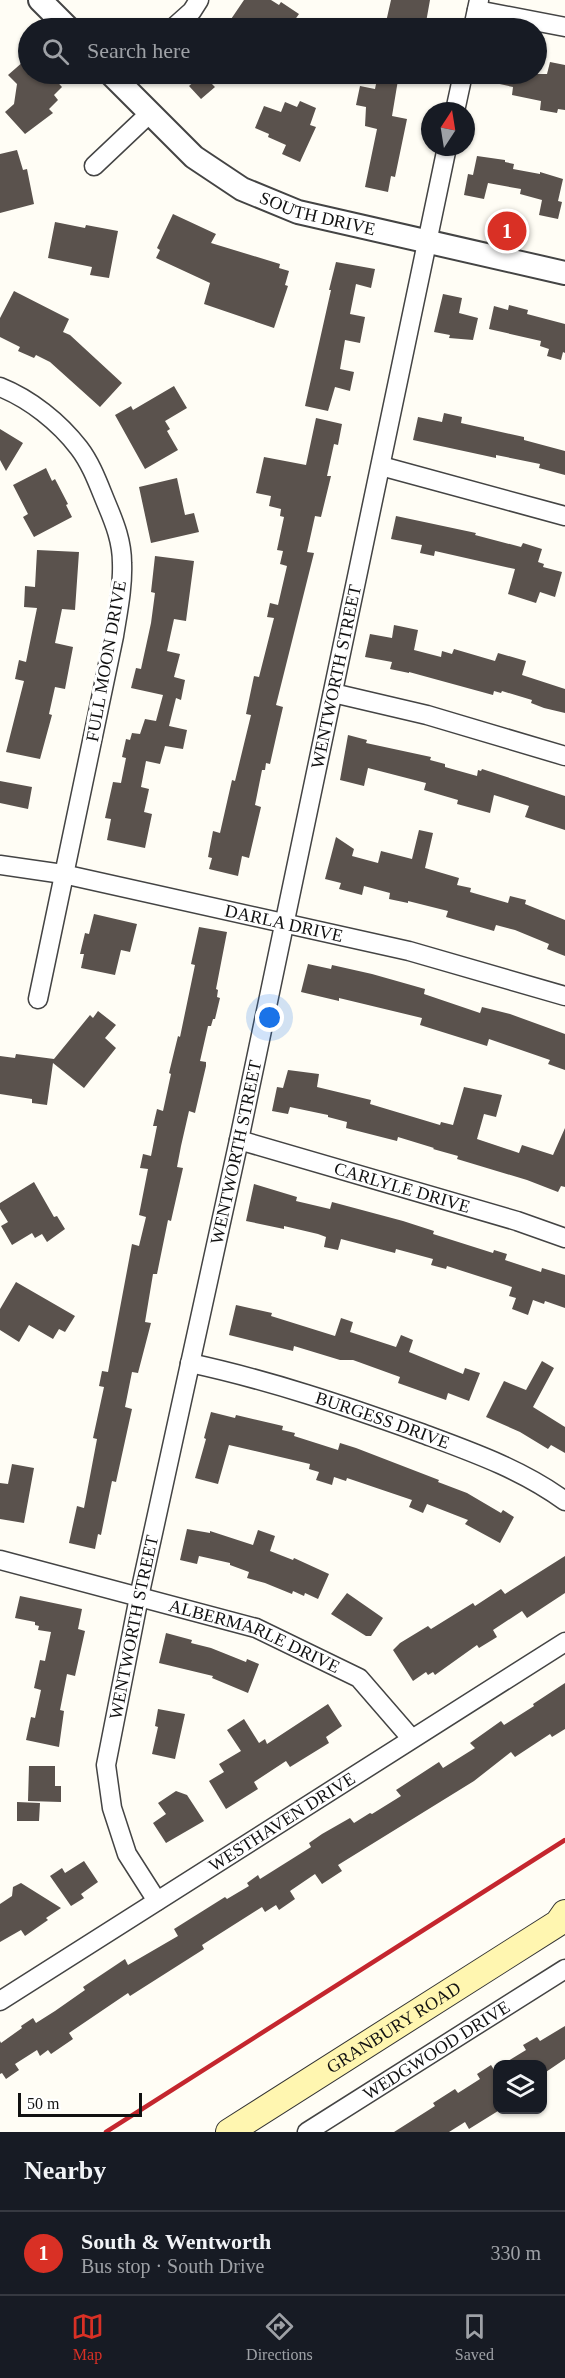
<!DOCTYPE html>
<html lang="en">
<head>
<meta charset="utf-8">
<style>
	body { margin:0; font-family:Georgia,serif; background:#242831; color:#f1f3f6 }
	.controls { position:absolute; right:18px; bottom:18px; display:grid; overflow:hidden; border-radius:12px; box-shadow:0 2px 4px #0004 }
	.controls button { width:54px; height:54px; display:grid; place-items:center; padding:0; border:0; border-bottom:2px solid #363941; background:#171b24; color:#f1f3f6; font:30px sans-serif }
	.compass { position:absolute; left:421px; top:102px; width:54px; height:54px; border-radius:50%; background:#171b24; box-shadow:0 2px 4px #0004; rotate:12deg }
	.scale { position:absolute; left:18px; bottom:15px; width:124px; box-sizing:border-box; padding-left:6px; border:3px solid #111; border-top:0; font-size:16px; line-height:21px; white-space:nowrap; color:#111; -webkit-text-stroke:4px #fff; paint-order:stroke }
	.you { position:absolute; left:270px; top:1018px; width:21px; height:21px; margin:-15px; border:4px solid #fff; border-radius:50%; background:#1a73e8; box-shadow:0 0 0 9px #1a73e833 }
	.badge { display:grid; place-items:center; width:39px; height:39px; border-radius:50%; background:#d93025; color:#fff; font-size:20px; font-weight:700 }
	.pin { position:absolute; translate:-50% -50%; border:3px solid #fff; box-shadow:0 2px 6px #0006 }
	.list { margin:0; padding:0; list-style:none }
	h2 { display:flex; justify-content:space-between; align-items:center; height:78px; margin:0; padding:0 24px; font-size:26px }
	h2 small { font-size:20px; font-weight:400; color:#9ea1a6 }
	.list li { display:grid; grid-template-columns:39px 1fr auto; gap:18px; align-items:center; box-sizing:border-box; height:84px; padding:0 24px; border-top:2px solid #363941 }
	.list b { display:block; font-size:22px; white-space:nowrap }
	.list p { margin:0; font-size:20px; white-space:nowrap; color:#9ea1a6 }
	.list em { font-size:20px; font-style:normal; color:#9ea1a6 }
	.icon { flex:none; width:33px; height:33px; fill:none; stroke:currentColor; stroke-width:2; stroke-linecap:round; stroke-linejoin:round }
	.map { position:relative; flex:none; width:565px; height:2132px; overflow:hidden }
	.search { position:absolute; background:#171b24; box-shadow:0 2px 4px #0004; left:18px; right:18px; top:18px; height:66px; display:flex; align-items:center; gap:15px; box-sizing:border-box; padding:0 21px; border-radius:33px; color:#9ea1a6; font-size:22px }
	.sheet { height:162px; background:#171b24 }
	nav { display:flex; justify-content:space-around; align-items:center; box-sizing:border-box; height:84px; border-top:2px solid #363941; background:#171b24; font-size:16px; color:#9ea1a6 }
	nav a { display:grid; justify-items:center; gap:3px }
	nav .on { color:#d93025 }
	.map>svg:first-child { display:block }
	.building { fill:#5a524d }
	.lines { fill:none; stroke-linecap:round; stroke-linejoin:round }
	.minor-casing { stroke:#444; stroke-width:21 }
	.tertiary-casing { stroke:#444; stroke-width:26 }
	.secondary-casing { stroke:#333; stroke-width:28 }
	.minor { stroke:#fff; stroke-width:18 }
	.tertiary { stroke:#fff; stroke-width:22 }
	.secondary { stroke:#fff6b0; stroke-width:26 }
	.rail { stroke:#c4262e; stroke-width:4.5 }
	.labels { text-anchor:middle; dominant-baseline:central; stroke-width:6; stroke-linejoin:round; paint-order:stroke }
	.street-label { font-size:18px; fill:#111; stroke:#fff }
</style>
</head>
<body>
<div class="map">
<svg width="565" height="2132" viewBox="0 0 565 2132">
	<rect width="100%" height="100%" fill="#fffdf5"/>
	<!-- building -->
	<path class="building" d="M244,0H271L279,5L281,2L299,14L289,28H284L276,23L272,28H225Z
		M391,0H430L425,28L386,22Z
		M24,61L28,67V74H50L62,87L54,95L58,100L49,109L53,113L25,134L5,112L14,104L17,84L8,75Z
		M550,62L565,65V110L558,109L557,113L540,110L541,101L512,95L513,87L477,79V74H547Z
		M203,74H224L212,84L215,87L201,99L189,86Z
		M378,74H399L392,116L407,119L395,177L391,176L388,192L365,187L377,129L365,126L366,107L356,105L360,86L375,89Z
		M300,101L316,108L310,125L316,127L300,162L282,154L286,145L268,137L269,134L255,128L264,106L281,112L285,102L297,107Z
		M17,150L23,170L27,169L34,204L0,213V154Z
		M477,156L505,160V162L514,164L513,169L540,174V172L563,179L558,201L562,202L558,219L539,215L542,200L520,194L521,189L488,183L484,199L464,195L468,174L473,175Z
		M173,214L216,234L211,243L280,264L279,268L289,271L285,285L288,286L274,328L204,304L210,283L156,258L160,250L157,248Z
		M55,222L85,228L86,225L118,231L109,278L90,275L92,267L48,258Z
		M336,262L375,269L371,288L356,284L350,314L365,317L360,343L345,340L340,369L354,372L350,391L335,387L328,411L305,406L331,290H329Z
		M14,291L69,319L63,332L70,335L122,383L100,407L50,362L36,355L34,358L18,351L20,347L0,337V318Z
		M443,294L462,298L459,313L478,318L473,340L449,338L450,335L434,332Z
		M509,305L528,310L527,314L565,324V353L563,352L561,360L547,356L549,349L540,346L541,341L489,329L494,306L508,310Z
		M174,386L187,408L165,421L170,429L167,431L178,450L145,469L115,415L131,406L133,410Z
		M444,413L462,417L461,423L524,437V440L565,451V475L539,468L540,464L496,455V458L413,440L418,417L442,422Z
		M316,418L342,424L338,445L334,444L327,476H331L321,517L315,516L307,552L314,553L276,705L283,707L277,733L270,764L266,763L265,770H262L255,805L261,807L249,858L242,856L238,876L209,869L212,858L208,857L213,831L220,833L232,780L235,781L251,715L246,714L254,676L259,677L274,618L267,617L270,603L278,605L287,566L280,564L283,551L277,550L284,517L280,516L281,509L269,506L271,496L256,493L264,457L306,465Z
		M0,429L23,443L6,471L0,460Z
		M46,468L52,481L55,479L68,504L66,505L72,517L34,537L23,517L28,514L13,485Z
		M177,478L185,515L194,513L199,532L151,543L139,487Z
		M396,516L476,533L475,535L521,547L523,543L542,549L538,562L544,564L543,567L562,572L555,597L540,592L536,603L508,594L515,569L435,551L434,556L420,553L422,545L391,539Z
		M37,550L79,552L75,610L62,609L55,643L73,647L65,689L55,687L49,714L52,715L40,759L6,752L24,681L15,679L19,660L26,662L37,608L24,607L25,586L35,587Z
		M155,556L194,561L186,621L174,619L167,651L180,654L174,677L185,680L181,700L176,698L169,726L187,730L183,749L165,746L160,764L146,761L141,787L149,789L144,812L152,814L145,848L107,840L111,819L105,818L113,782L121,783L126,758L122,757L126,739L130,740L132,733L140,734L145,719L156,721L163,695L131,688L136,668L141,669L151,623L155,593L151,592Z
		M394,625L418,630L414,650L441,657L442,651L452,654L454,649L495,661L498,653L526,661L522,675L565,689V713L544,708L531,703L532,700L502,691L501,693L494,691L493,695L409,672V673L390,669L392,662L365,657L370,634L392,638Z
		M348,735L367,740L366,743L431,757L430,760L445,764V767L477,776L478,770L481,771L482,769L565,796V830L525,817L529,806L494,795L490,813L457,804L458,800L424,790L426,783L368,768L364,786L340,780Z
		M0,781L32,787L28,809L0,803Z
		M419,830L433,833L425,868L459,878L457,885L471,888L470,892L508,903L510,896L526,900L525,904L565,920V956L547,949L549,944L515,930L496,925L494,931L446,917L448,911L408,901V903L389,899L390,893L364,886L362,895L339,889L341,883L325,879L336,837L354,849L352,856L378,863L381,851L412,859Z
		M94,914L137,924L130,952L121,950L115,975L81,968L84,954H80L85,933L89,934Z
		M199,927L227,932L216,989L218,990L217,997L220,998L215,1019H213L211,1026H208L200,1061L206,1062V1066L195,1113L189,1111L181,1146L177,1167L183,1168L171,1221L168,1220L157,1274H153L145,1322L151,1323L138,1373L132,1372L125,1407L132,1409L116,1482L112,1481L101,1535L98,1534L95,1549L69,1543L77,1506L84,1508L97,1439L93,1438L104,1387L99,1386L102,1371L108,1372L132,1244L139,1246L146,1217L139,1215L148,1169L140,1168L143,1154L151,1156L157,1126H153L157,1109L163,1111L171,1074L169,1073L178,1036L180,1037L195,965L191,964Z
		M308,964L331,969L332,965L372,974L425,989L424,994L480,1013L482,1007L510,1014L565,1034V1070L548,1064L550,1060L489,1039L487,1046L420,1025L422,1018L339,998V1001L301,992Z
		M98,1011L116,1025L105,1038L116,1048L84,1088L53,1063L47,1105L32,1103V1099L0,1094V1056L15,1058L16,1054L54,1059L90,1015L93,1018Z
		M288,1070L319,1074L317,1087L371,1100L370,1104L440,1125L441,1122L453,1125L464,1087L502,1095L496,1117L484,1114L477,1139L519,1153L522,1145L553,1155L565,1128V1187L561,1186L558,1192L527,1180L457,1159L458,1156L433,1149L434,1148L398,1137L397,1141L346,1128L347,1122L328,1117V1115L290,1107L288,1114L272,1111L277,1087L283,1088Z
		M34,1182L54,1217L57,1216L65,1229L47,1242L42,1234L35,1238L32,1233L12,1245L1,1226L8,1222L0,1209V1203Z
		M254,1184L297,1197L296,1201L330,1209L332,1202L403,1221L434,1231L433,1234L493,1253L494,1250L507,1254L505,1260L541,1272L542,1268L565,1275V1308L545,1301L544,1304L533,1300L528,1315L512,1309L516,1298L509,1296L512,1287L447,1266L446,1269L431,1265L433,1259L396,1249L395,1253L341,1239L338,1250L324,1247L326,1237L318,1234L284,1226V1229L246,1221Z
		M16,1282L75,1316L65,1332L59,1329L53,1339L29,1325L19,1342L0,1330V1309Z
		M236,1305L272,1313L271,1316L335,1336L341,1318L353,1322L350,1332L396,1347L401,1335L413,1340L409,1352L463,1374L465,1368L480,1373L469,1401L448,1393L446,1400L398,1383L400,1377L353,1360H340L294,1346L293,1351L229,1335Z
		M542,1361L554,1368L533,1407L565,1427V1453L551,1445L548,1449L520,1432L486,1417L504,1381L526,1390Z
		M211,1412L235,1418L236,1415L283,1426L282,1430L295,1433L294,1436L338,1450L340,1443L356,1448L439,1480L438,1482L467,1493L501,1513L503,1510L514,1517L500,1543L465,1524L468,1520L427,1504L423,1513L409,1507L412,1500L347,1478L346,1481L334,1477L332,1485L316,1480L319,1472L309,1469L310,1464L229,1445L218,1484L195,1478L206,1439L204,1438Z
		M12,1464L34,1468L24,1523L0,1519V1483L8,1484Z
		M187,1529L210,1533V1531L253,1545L258,1530L275,1536L270,1551L293,1560L294,1558L329,1574L318,1599L305,1593L304,1596L293,1591L292,1594L265,1583L247,1578L249,1572L230,1565V1563L199,1556L197,1564L180,1560Z
		M565,1556V1593L527,1618L522,1611L493,1630L497,1637L479,1648L477,1645L435,1675L433,1672L428,1675L426,1672L413,1681L393,1650L400,1643L428,1626L431,1629L473,1603L475,1606L501,1589L505,1594Z
		M347,1593L383,1618L371,1636H366L331,1614Z
		M20,1596L82,1609L78,1629L85,1631L75,1676L67,1674L60,1710L64,1711L59,1747L26,1740L31,1717L35,1718L41,1690L34,1688L40,1660L45,1661L51,1632L38,1630L39,1626L35,1625V1622L15,1618Z
		M166,1633L192,1640L191,1643L211,1648L246,1662L247,1659L259,1664L248,1693L212,1678L213,1676L159,1663Z
		M565,1683V1729L552,1737L550,1734L515,1757L511,1752L474,1781L338,1865L342,1871L322,1884L315,1874L290,1891L295,1899L279,1910L276,1905L265,1912L262,1907L202,1945L204,1949L130,1996L128,1993L69,2033L73,2039L51,2054L48,2050L40,2056L37,2050L15,2064L19,2070L6,2079L2,2073L0,2074V2041L1,2043L22,2028L21,2026L33,2018L36,2023L55,2011L85,1990L83,1987L125,1959L128,1965L178,1936L174,1929L225,1897L227,1899L249,1886L247,1883L258,1875L260,1879L311,1847L309,1843L322,1834L350,1818L354,1823L370,1813L372,1814L401,1796L396,1790L439,1762L443,1768L475,1748L470,1743L501,1721L504,1725L534,1706L533,1704Z
		M328,1704L342,1726L326,1737L329,1743L290,1767L286,1761L254,1782L258,1789L226,1809L209,1781L224,1772L219,1764L241,1751L227,1730L244,1719L259,1743L265,1739L267,1744Z
		M158,1709L185,1714L175,1759L152,1754L158,1727L155,1726Z
		M29,1766H55V1786H61V1802L28,1801Z
		M176,1791L187,1795L204,1821L166,1843L153,1823L166,1814L158,1803Z
		M17,1802L40,1803L39,1821H17Z
		M84,1861L98,1882L81,1894L84,1898L71,1906L50,1876L62,1868L65,1873Z
		M21,1883L61,1908L46,1918L48,1920L25,1936L21,1930L0,1942V1904L12,1896L13,1887Z
		M565,2026V2059L543,2074V2064H503L526,2050L523,2045L537,2037L540,2041Z
		M491,2065L498,2076V2111L469,2129L465,2122L449,2132H394L435,2106L433,2103L455,2089L458,2093L480,2079L477,2074Z"/>
	<g class="lines">
		<defs>
			<g id="minor">
				<path d="M477,10L565,27"/>
				<path d="M173,28L192,11L199,0"/>
				<path d="M473,28L479,0"/>
				<path d="M455,111L463,74"/>
				<path d="M94,166L149,114"/>
				<path d="M0,387C30,399 59,422 79,448C92,465 99,486 107,505C115,524 122,542 122,563C123,587 118,611 114,636L38,999"/>
				<path d="M381,466L565,516"/>
				<path d="M333,693L427,715L565,756"/>
				<path id="s1" d="M0,865L63,874L409,951L565,996"/>
				<path id="s2" d="M239,1140L517,1221L565,1238"/>
				<path id="s3" d="M190,1363C269,1380 346,1406 421,1433C472,1452 521,1469 565,1501"/>
				<path id="s4" d="M0,1560L256,1628L359,1678L411,1738"/>
				<path id="s5" d="M157,1901L127,1854L112,1808L106,1765L139,1597L239,1140L447,147"/>
				<path id="s6" d="M0,2001L565,1642"/>
				<path id="s7" d="M307,2132L565,1969"/>
			</g>
			<g id="tertiary">
				<path d="M40,0L68,28"/>
				<path id="s8" d="M111,74L194,157L242,189L298,212L565,273"/>
			</g>
			<g id="secondary">
				<path id="s9" d="M229,2132L558,1923L565,1913"/>
			</g>
		</defs>
		<!-- minor casing -->
		<use href="#minor" class="minor-casing"/>
		<!-- tertiary casing -->
		<use href="#tertiary" class="tertiary-casing"/>
		<!-- secondary casing -->
		<use href="#secondary" class="secondary-casing"/>
		<!-- minor -->
		<use href="#minor" class="minor"/>
		<!-- tertiary -->
		<use href="#tertiary" class="tertiary"/>
		<!-- secondary -->
		<use href="#secondary" class="secondary"/>
		<!-- rail -->
		<path class="rail" d="M106,2132L565,1840"/>
	</g>
	<g class="labels">
		<!-- street labels -->
		<g class="street-label">
			<text stroke="none"><textPath href="#s8" startOffset="255">SOUTH DRIVE</textPath></text>
			<text transform="translate(106 661) rotate(-80)">FULL MOON DRIVE</text>
			<text stroke="none"><textPath href="#s5" startOffset="1260">WENTWORTH STREET</textPath></text>
			<text stroke="none"><textPath href="#s1" startOffset="290">DARLA DRIVE</textPath></text>
			<text stroke="none"><textPath href="#s5" startOffset="774">WENTWORTH STREET</textPath></text>
			<text stroke="none"><textPath href="#s2" startOffset="170">CARLYLE DRIVE</textPath></text>
			<text stroke="none"><textPath href="#s3" startOffset="201">BURGESS DRIVE</textPath></text>
			<text stroke="none"><textPath href="#s5" startOffset="288">WENTWORTH STREET</textPath></text>
			<text stroke="none"><textPath href="#s4" startOffset="266">ALBERMARLE DRIVE</textPath></text>
			<text stroke="none"><textPath href="#s6" startOffset="334">WESTHAVEN DRIVE</textPath></text>
			<text stroke="none"><textPath href="#s9" startOffset="195">GRANBURY ROAD</textPath></text>
			<text stroke="none"><textPath href="#s7" startOffset="153">WEDGWOOD DRIVE</textPath></text>
		</g>
	</g>
</svg>
<div class="controls">
<button><svg class="icon" aria-label="layers" viewBox="0 0 24 24"><path d="M12 4l9 5-9 5-9-5zM3 14l9 5 9-5"/></svg></button>
</div>
<svg class="compass" viewBox="-18 -18 36 36"><path d="M0-13l5 13h-10z" fill="#e53935"/><path d="M0 13l5-13h-10z" fill="#9ea1a6"/></svg>
<div class="scale">50 m</div>
<div class="you"></div>
<div class="pin badge" style="left:507px;top:231px">1</div>
<div class="search"><svg class="icon" aria-label="search" viewBox="0 0 24 24"><circle cx="10" cy="10" r="6"/><path d="M15 15l6 6"/></svg>Search here</div>
</div>
<section class="sheet">
<h2>Nearby<small></small></h2>
<ul class="list">
<li><span class="badge">1</span><div><b>South &amp; Wentworth</b><p>Bus stop · South Drive</p></div><em>330 m</em></li>
</ul>
</section>
<nav>
<a class="on"><svg class="icon" aria-label="map" viewBox="0 0 24 24"><path d="M3 6l6-2 6 2 6-2v14l-6 2-6-2-6 2zM9 4v14M15 6v14"/></svg>Map</a>
<a><svg class="icon" aria-label="directions" viewBox="0 0 24 24"><path d="M12 3l9 9-9 9-9-9zM9 14v-3h6M13 9l2 2-2 2"/></svg>Directions</a>
<a><svg class="icon" aria-label="saved" viewBox="0 0 24 24"><path d="M7 4h10v16l-5-4-5 4z"/></svg>Saved</a>
</nav>
</body>
</html>
